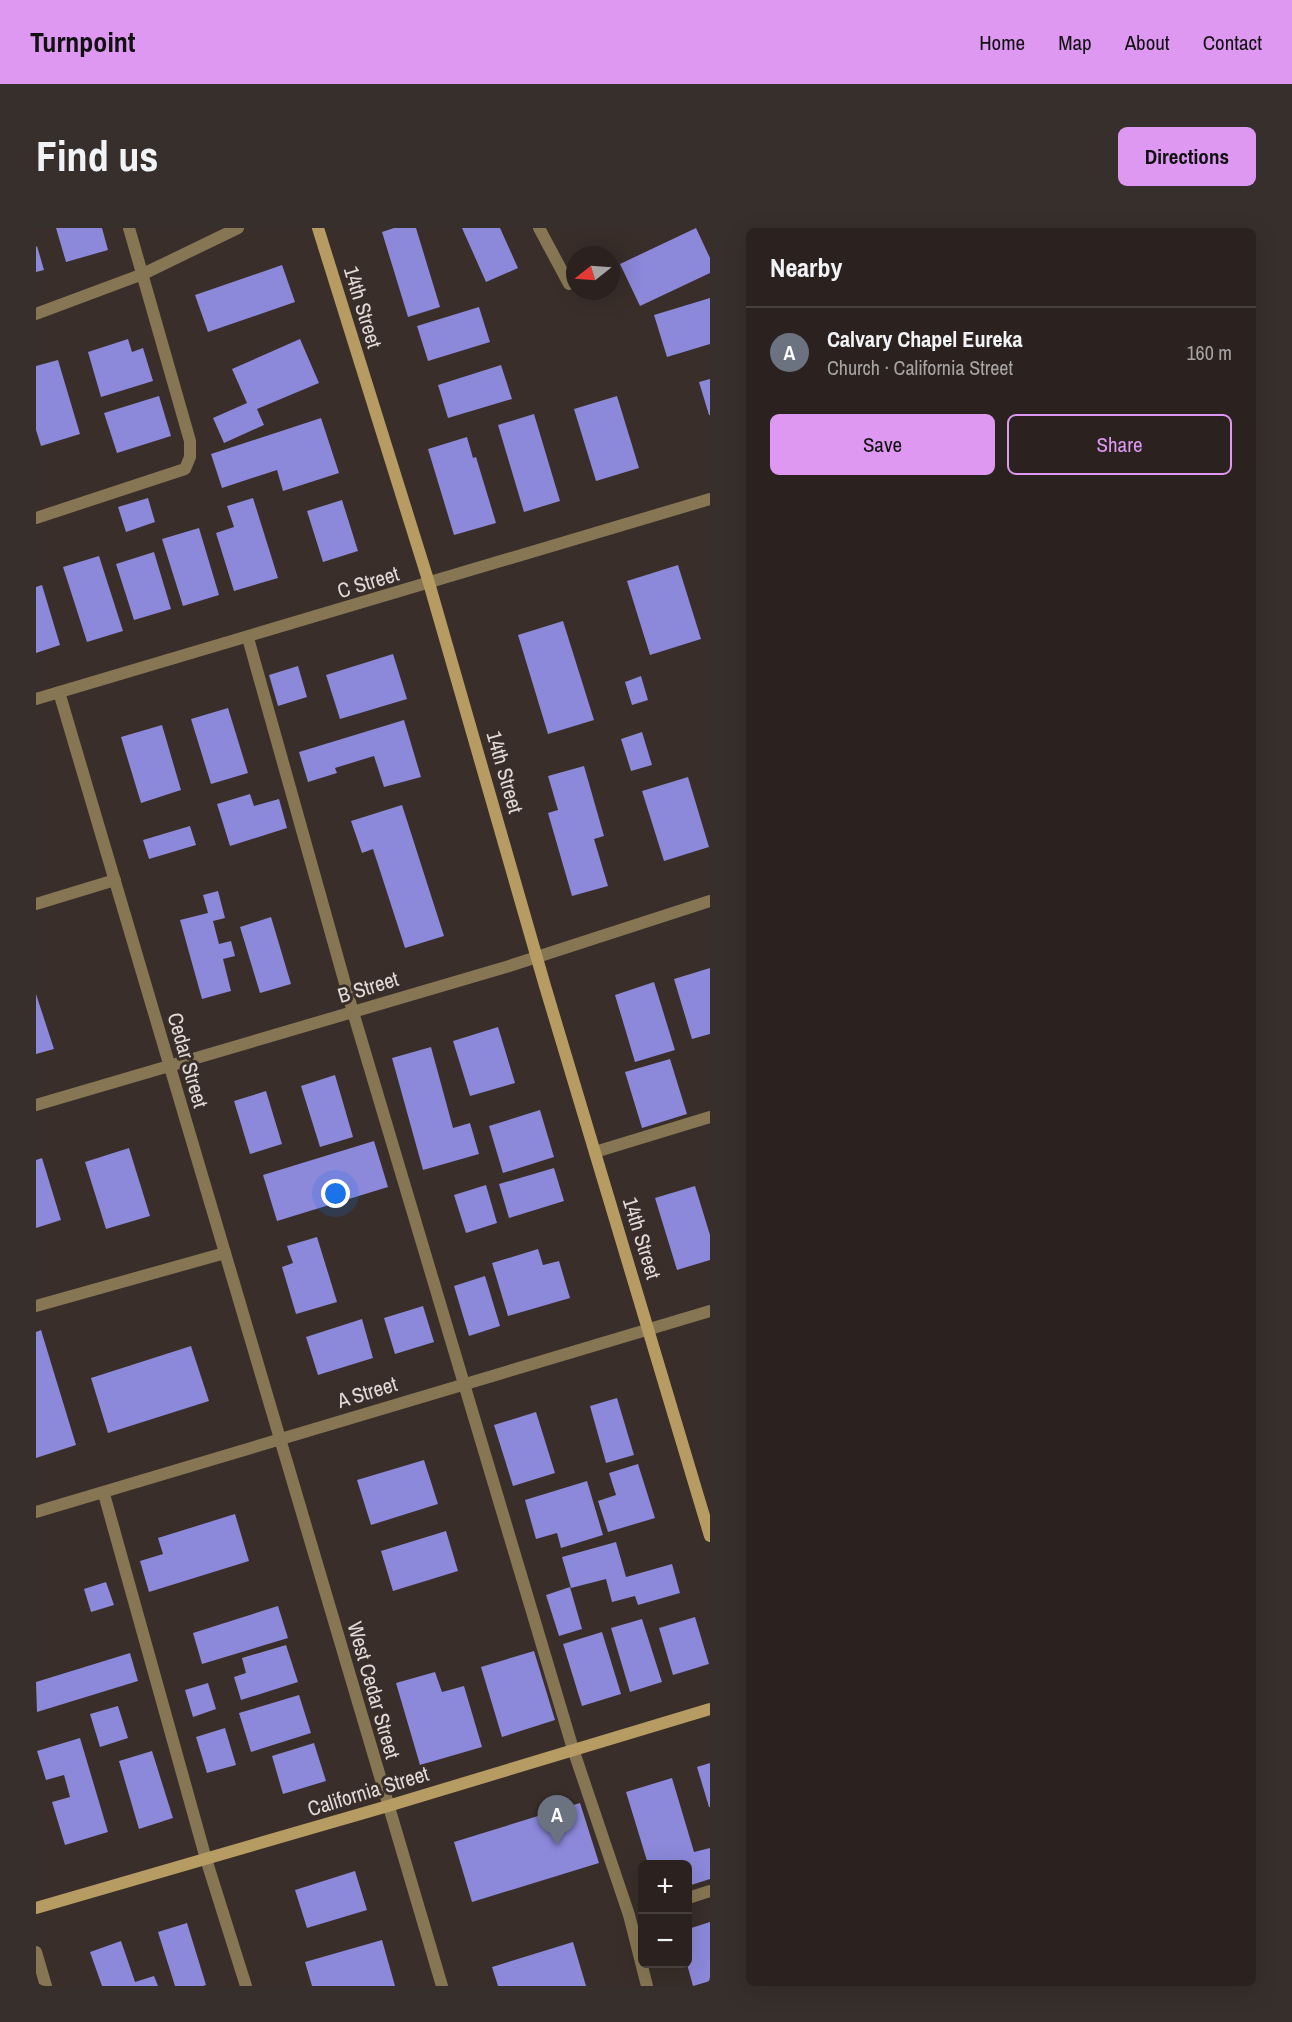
<!DOCTYPE html>
<html lang="en">
<head>
<meta charset="utf-8">
<style>
	body { margin:0; font-family:"Archivo Narrow",sans-serif; background:#372f2c; color:#f1f3f6 }
	.controls { position:absolute; right:18px; bottom:18px; display:grid; overflow:hidden; border-radius:9px; box-shadow:0 6px 24px #0002 }
	.controls button { width:54px; height:54px; display:grid; place-items:center; padding:0; border:0; border-bottom:2px solid #473f3d; background:#2b221f; color:#f1f3f6; font:30px sans-serif }
	.compass { position:absolute; left:530px; top:18px; width:54px; height:54px; border-radius:50%; background:#2b221f; box-shadow:0 6px 24px #0002; rotate:253deg }
	.you { position:absolute; left:300px; top:966px; width:21px; height:21px; margin:-15px; border:4px solid #fff; border-radius:50%; background:#1a73e8; box-shadow:0 0 0 9px #1a73e833 }
	.badge { display:grid; place-items:center; width:39px; height:39px; border-radius:50%; background:#de98f2; color:#fff; font-size:20px; font-weight:700 }
	.pin { position:absolute; translate:-50% -50px; filter:drop-shadow(0 2px 3px #0008) }
	.pin::after { content:''; position:absolute; top:32px; width:21px; height:18px; background:inherit; clip-path:polygon(0 0,100% 0,50% 100%) }
	.list { margin:0; padding:0; list-style:none }
	h2 { display:flex; justify-content:space-between; align-items:center; height:78px; margin:0; padding:0 24px; font-size:26px }
	h2 small { font-size:20px; font-weight:400; color:#a6a4a4 }
	.list li { display:grid; grid-template-columns:39px 1fr auto; gap:18px; align-items:center; box-sizing:border-box; height:90px; padding:0 24px; border-top:2px solid #473f3d }
	.list b { display:block; font-size:22px; white-space:nowrap }
	.list p { margin:0; font-size:20px; white-space:nowrap; color:#a6a4a4 }
	.list em { font-size:20px; font-style:normal; color:#a6a4a4 }
	.actions { display:flex; gap:12px; padding:18px 24px }
	.actions a { flex:1; padding:14px 0; border:2px solid #de98f2; border-radius:9px; text-align:center; font-size:21px; color:#de98f2 }
	.actions .main { background:#de98f2; color:#111 }
	.map { position:relative; flex:none; width:674px; height:1758px; overflow:hidden; border-radius:9px }
	header { display:flex; align-items:center; gap:36px; box-sizing:border-box; height:84px; padding:0 30px; background:#de98f2; color:#111 }
	header strong { font-size:28px }
	nav { display:flex; gap:33px; margin-inline-start:auto; font-size:21px }
	.intro { display:flex; align-items:center; justify-content:space-between; box-sizing:border-box; height:144px; padding:0 36px }
	h1 { margin:0; font-size:42px }
	.button { padding:15px 27px; border-radius:9px; background:#de98f2; color:#111; font-size:21px; font-weight:700 }
	main { display:flex; gap:36px; padding:0 36px }
	aside { flex:1; background:#2b221f; border-radius:9px; box-shadow:0 6px 24px #0002 }
	.map>svg:first-child { display:block }
	.building { fill:#8c88da }
	.lines { fill:none; stroke-linecap:round; stroke-linejoin:round }
	.lane { stroke:#867653; stroke-width:12 }
	.street { stroke:#867653; stroke-width:12 }
	.secondary { stroke:#b69c63; stroke-width:12 }
	.labels { text-anchor:middle; dominant-baseline:central; stroke-width:6; stroke-linejoin:round; paint-order:stroke }
	.street-label { font-size:21px; fill:#e1dad7; stroke:#392e29 }
</style>
</head>
<body>
<header>
<strong>Turnpoint</strong>
<nav><a>Home</a><a>Map</a><a>About</a><a>Contact</a></nav>
</header>
<div class="intro"><h1>Find us</h1><a class="button">Directions</a></div>
<main>
<div class="map">
<svg width="674" height="1758" viewBox="0 0 674 1758">
	<rect width="100%" height="100%" fill="#392e29"/>
	<!-- building -->
	<path class="building" d="M20,0H66L72,22L30,34Z
		M358,0H380L404,79L372,89L346,4Z
		M426,0H464L482,40L450,54Z
		M660,0L674,30V45L604,78L584,36Z
		M1,18L8,42L0,44V19Z
		M246,37L259,74L172,104L159,67Z
		M674,70V116L631,129L618,87Z
		M443,79L454,114L392,133L381,98Z
		M92,111L96,124L107,120L117,153L65,169L52,124Z
		M264,111L283,155L221,181L228,197L188,215L177,190L211,175L196,141Z
		M22,132L44,206L5,218L0,202V138Z
		M465,137L476,171L412,190L402,157Z
		M674,151V187H673L663,154Z
		M123,168L135,208L81,225L68,185Z
		M581,168L603,240L560,253L538,181Z
		M498,186L524,273L488,284L462,197Z
		M285,190L303,245L247,263L241,242L186,260L175,226Z
		M431,209L437,230L440,229L460,295L418,307L392,221Z
		M112,270L119,294L90,304L82,279Z
		M217,270L242,350L198,363L180,305L198,299L191,278Z
		M306,272L322,323L287,334L271,283Z
		M163,300L183,367L147,378L126,311Z
		M118,324L135,381L98,392L80,336Z
		M63,328L87,403L51,414L27,339Z
		M642,337L665,411L614,427L591,353Z
		M6,357L24,417L0,425V359Z
		M527,393L558,492L512,506L482,407Z
		M357,426L371,471L304,491L290,447Z
		M262,438L271,469L242,478L233,447Z
		M605,448L612,472L596,477L589,454Z
		M192,480L212,545L175,556L155,491Z
		M368,492L385,549L348,559L338,528L299,540L301,545L272,554L263,524Z
		M126,497L145,562L105,575L85,509Z
		M606,504L616,537L595,543L585,511Z
		M548,538L568,608L558,611L572,658L536,668L512,585L522,582L512,548Z
		M652,549L673,619L628,633L606,563Z
		M214,566L218,578L243,571L251,600L194,618L181,576Z
		M366,577L408,708L369,720L337,621L326,625L315,593Z
		M154,598L160,617L113,631L107,612Z
		M182,663L189,690L177,693L183,716L195,713L199,728L187,731L195,763L166,771L144,692L172,685L167,667Z
		M235,689L255,756L224,765L204,699Z
		M674,740V806L656,811L638,751Z
		M618,754L639,822L599,834L579,767Z
		M0,766L18,821L0,826Z
		M462,799L479,855L434,868L417,813Z
		M395,819L417,900L434,895L443,926L387,942L356,830Z
		M634,831L651,886L606,900L589,844Z
		M299,847L317,909L284,919L265,858Z
		M230,863L246,916L214,926L198,873Z
		M504,882L518,929L467,945L453,898Z
		M338,913L352,959L241,993L227,947Z
		M93,920L114,988L70,1001L49,934Z
		M6,930L25,992L0,1000V932Z
		M518,940L528,973L473,990L463,956Z
		M450,957L461,995L430,1005L418,967Z
		M659,958L674,1007V1032L641,1042L619,970Z
		M281,1009L301,1074L260,1086L246,1039L257,1035L251,1018Z
		M502,1021L507,1037L523,1033L534,1070L472,1088L456,1035Z
		M449,1048L464,1098L433,1108L418,1058Z
		M387,1078L398,1114L359,1126L348,1090Z
		M326,1091L337,1130L282,1147L270,1109Z
		M5,1102L40,1217L0,1230V1104Z
		M155,1118L173,1173L72,1205L55,1150Z
		M581,1170L598,1227L570,1235L554,1178Z
		M500,1184L519,1245L477,1258L458,1197Z
		M388,1232L402,1276L335,1297L321,1252Z
		M602,1236L619,1290L572,1304L562,1273L580,1267L573,1245Z
		M551,1253L567,1307L525,1320L521,1305L500,1311L489,1272Z
		M199,1286L213,1333L113,1364L104,1333L127,1326L122,1310Z
		M410,1303L422,1343L357,1363L345,1323Z
		M580,1314L590,1349L636,1336L644,1365L602,1377L599,1368L576,1374L570,1351L535,1360L526,1329Z
		M70,1354L78,1377L55,1384L48,1361Z
		M534,1359L546,1401L523,1408L510,1367Z
		M242,1378L252,1410L166,1436L157,1405Z
		M659,1389L673,1436L637,1447L623,1400Z
		M606,1391L626,1454L594,1464L575,1400Z
		M566,1404L585,1466L546,1478L527,1416Z
		M250,1417L262,1454L205,1472L198,1449L210,1445L206,1430Z
		M498,1423L519,1492L466,1509L445,1439Z
		M94,1425L102,1453L1,1484L0,1454Z
		M399,1444L406,1464L428,1458L446,1519L384,1537L360,1455Z
		M172,1455L180,1481L157,1489L149,1462Z
		M263,1467L275,1505L215,1524L203,1485Z
		M82,1478L92,1510L64,1519L54,1486Z
		M189,1500L200,1537L171,1545L160,1509Z
		M44,1510L72,1604L29,1617L16,1574L34,1569L28,1547L10,1552L1,1523Z
		M278,1515L290,1553L247,1566L236,1528Z
		M116,1523L137,1590L103,1601L83,1533Z
		M674,1535V1579H673L661,1539Z
		M636,1550L658,1624L674,1620V1651L652,1658V1636H612L590,1564Z
		M544,1575L563,1635L436,1674L418,1614Z
		M319,1643L331,1682L271,1700L259,1662Z
		M674,1694V1753L657,1758L651,1736L652,1701Z
		M151,1695L170,1757L167,1758H139L122,1704Z
		M346,1712L359,1758H276L269,1734Z
		M85,1713L99,1754L118,1748L122,1758H66L54,1724Z
		M537,1714L550,1758H462L456,1739Z"/>
	<g class="lines">
		<!-- lane -->
		<path class="lane" d="M503,0L533,56
			M0,290L149,241L154,229V213L93,0
			M212,410L317,784L537,1521L593,1687L611,1758
			M0,676L79,652
			M559,924L674,889
			M0,1078L189,1025
			M68,1266L170,1631L210,1758
			M652,1670L674,1663"/>
		<!-- street -->
		<path class="street" d="M0,86L107,46L202,0
			M23,464L406,1758
			M0,471L674,271
			M0,877L470,739L674,673
			M0,1284L674,1083
			M0,1724L10,1758"/>
		<!-- secondary -->
		<path class="secondary" d="M282,0L393,355L509,758L674,1308
			M0,1680L352,1578L674,1481"/>
	</g>
	<g class="labels">
		<!-- street labels -->
		<g class="street-label">
			<text transform="translate(327 79) rotate(73)">14th Street</text>
			<text transform="translate(332 354) rotate(-17)">C Street</text>
			<text transform="translate(469 544) rotate(74)">14th Street</text>
			<text transform="translate(332 759) rotate(-17)">B Street</text>
			<text transform="translate(152 832) rotate(74)">Cedar Street</text>
			<text transform="translate(606 1010) rotate(73)">14th Street</text>
			<text transform="translate(331 1164) rotate(-17)">A Street</text>
			<text transform="translate(338 1462) rotate(74)">West Cedar Street</text>
			<text transform="translate(332 1563) rotate(-17)">California Street</text>
		</g>
	</g>
</svg>
<div class="controls">
<button>+</button>
<button>−</button>
</div>
<svg class="compass" viewBox="-18 -18 36 36"><path d="M0-13l5 13h-10z" fill="#e53935"/><path d="M0 13l5-13h-10z" fill="#a6a4a4"/></svg>
<div class="you"></div>
<div class="pin badge" style="left:521px;top:1617px;background:#6b7280">A</div>
</div>
<aside>
<h2>Nearby<small></small></h2>
<ul class="list">
<li><span class="badge" style="background:#6b7280">A</span><div><b>Calvary Chapel Eureka</b><p>Church · California Street</p></div><em>160 m</em></li>
</ul>
<div class="actions"><a class="main">Save</a><a>Share</a></div>
</aside>
</main>
</body>
</html>
